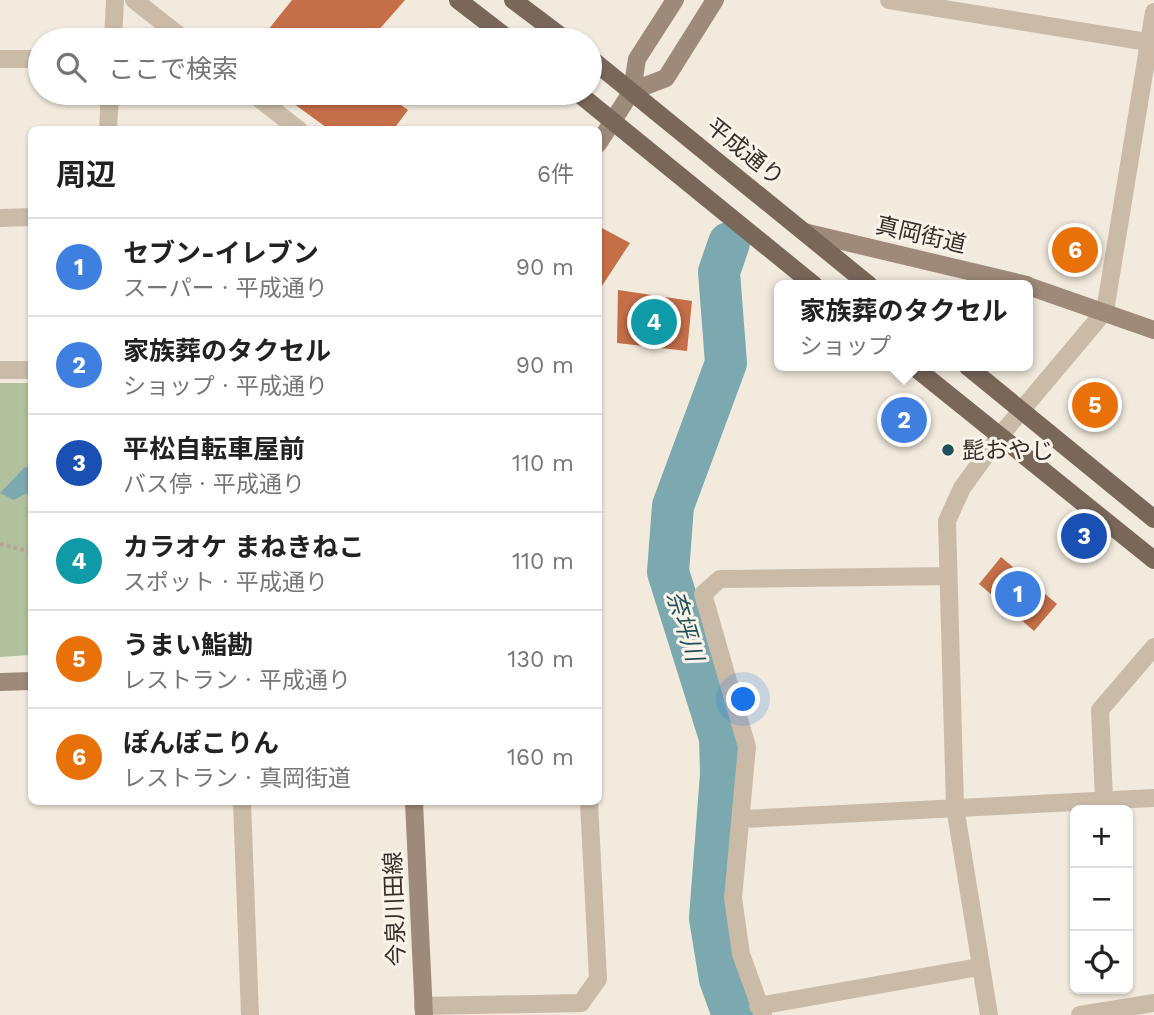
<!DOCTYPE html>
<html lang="ja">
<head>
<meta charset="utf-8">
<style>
	body { margin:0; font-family:"Work Sans","Noto Sans JP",sans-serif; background:#f2f2f2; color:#222 }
	.controls { position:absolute; right:21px; bottom:21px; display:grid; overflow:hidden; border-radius:10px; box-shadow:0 2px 5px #0004 }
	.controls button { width:63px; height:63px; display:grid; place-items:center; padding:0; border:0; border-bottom:2px solid #e0e0e0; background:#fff; color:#222; font:35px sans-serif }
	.you { position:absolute; left:744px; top:700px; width:24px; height:24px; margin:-18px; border:5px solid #fff; border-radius:50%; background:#1a73e8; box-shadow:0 0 0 10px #1a73e833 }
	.badge { display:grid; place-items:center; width:46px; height:46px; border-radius:50%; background:#1e5159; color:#fff; font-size:23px; font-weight:700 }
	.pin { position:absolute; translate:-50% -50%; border:4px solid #fff; box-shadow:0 2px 7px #0006 }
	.popup { position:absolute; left:774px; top:280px; width:259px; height:91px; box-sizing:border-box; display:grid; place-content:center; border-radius:10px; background:#fff; filter:drop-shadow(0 2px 5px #0005); font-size:23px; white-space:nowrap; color:#767676 }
	.popup b { font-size:26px; color:#222 }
	.popup::after { content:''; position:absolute; left:50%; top:100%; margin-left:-14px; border:14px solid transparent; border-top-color:#fff }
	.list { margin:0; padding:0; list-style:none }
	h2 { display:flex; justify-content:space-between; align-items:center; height:91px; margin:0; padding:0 28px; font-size:30px }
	h2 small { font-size:23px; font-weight:400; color:#767676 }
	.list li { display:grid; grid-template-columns:46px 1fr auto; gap:21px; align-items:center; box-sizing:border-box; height:98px; padding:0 28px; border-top:2px solid #e0e0e0 }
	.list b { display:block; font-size:26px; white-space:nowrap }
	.list p { margin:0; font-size:23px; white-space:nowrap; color:#767676 }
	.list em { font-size:23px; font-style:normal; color:#767676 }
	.icon { flex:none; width:38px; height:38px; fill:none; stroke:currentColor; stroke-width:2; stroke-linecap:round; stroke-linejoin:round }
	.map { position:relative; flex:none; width:1154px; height:1015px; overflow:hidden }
	.search { position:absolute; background:#fff; box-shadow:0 2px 5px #0004; left:28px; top:28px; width:574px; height:77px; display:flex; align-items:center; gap:18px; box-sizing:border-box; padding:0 24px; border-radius:38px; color:#767676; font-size:26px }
	.panel { position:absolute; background:#fff; box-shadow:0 2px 5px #0004; left:28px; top:126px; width:574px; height:679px; border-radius:10px }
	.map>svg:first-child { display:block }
	.green { fill:#b2c19d }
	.water { fill:#7ca9af }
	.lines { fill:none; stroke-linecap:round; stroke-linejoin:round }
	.river { stroke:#7ca9af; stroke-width:42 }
	.building { fill:#c56f48 }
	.path { stroke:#b6a593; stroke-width:4.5; stroke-dasharray:3.5 3.5; stroke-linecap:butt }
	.street { stroke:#cabba9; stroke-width:18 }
	.secondary { stroke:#9e8a7a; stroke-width:18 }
	.primary { stroke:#79675a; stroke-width:18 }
	.poi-dot { fill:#1e5159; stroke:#faf3e9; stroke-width:2.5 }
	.labels { text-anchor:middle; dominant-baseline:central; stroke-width:6; stroke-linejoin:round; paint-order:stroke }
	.street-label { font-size:23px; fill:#372e29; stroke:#faf3e9 }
	.poi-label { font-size:23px; fill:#372e29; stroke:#faf3e9; text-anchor:start }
	.water-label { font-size:24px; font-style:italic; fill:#1e5159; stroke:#faf3e9 }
</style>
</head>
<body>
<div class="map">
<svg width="1154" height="1015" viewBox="0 0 1154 1015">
	<rect width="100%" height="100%" fill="#f2eadd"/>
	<!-- green -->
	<path class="green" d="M0,383H31V655L0,657Z"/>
	<!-- water -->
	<path class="water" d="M25,467L31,468V491L14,500L0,493Z"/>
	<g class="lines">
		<!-- river -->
		<path class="river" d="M729,243L719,272L726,363L673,506L668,572L720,738L721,774L710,918L720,979L733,1015"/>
	</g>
	<!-- building -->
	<path class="building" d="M292,0H405L370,40H260Z
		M279,93H384L408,110L393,130H330Z
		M598,226L630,243L598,292Z
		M618,290L692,301L687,351L617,343Z
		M1001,557L1057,604L1034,631L979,584Z"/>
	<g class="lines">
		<!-- path -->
		<path class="path" d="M0,544L32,552"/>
		<!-- street -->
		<path class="street" d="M134,0L185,40
			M889,0L1154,43
			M113,40L115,0
			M0,59H40
			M252,93L299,130
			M108,130L110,93
			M0,218L32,217
			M0,370H32
			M1104,798L1100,710L1154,647
			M242,802L250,1015
			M743,819L1154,798
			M423,1006L581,1003L598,979L589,802
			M758,1006L979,967
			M763,1015L741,954L733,898L747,747L703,594L720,579L947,576
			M989,1015L955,807L947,521L962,488L999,437L1105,311L1154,12
			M1080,1015L1154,1003"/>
		<!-- secondary -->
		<path class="secondary" d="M632,91L666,78L715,0
			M598,144L632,91L637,59L675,0
			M804,232L1027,285
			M1028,286L1154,330
			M0,682L32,681
			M414,802L424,1015"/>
		<!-- primary -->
		<path class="primary" d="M458,0L510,40
			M513,0L566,40
			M590,58L869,285
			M578,93L814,285
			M913,366L1154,560
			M967,366L1154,519"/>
	</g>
	<!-- markers -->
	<circle class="poi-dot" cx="948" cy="450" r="7"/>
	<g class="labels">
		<!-- street labels -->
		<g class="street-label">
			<text transform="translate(745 152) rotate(39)">平成通り</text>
			<text transform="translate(921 235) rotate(13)">真岡街道</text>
			<text transform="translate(395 909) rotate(-92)">今泉川田線</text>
		</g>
		<!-- poi labels -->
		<g class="poi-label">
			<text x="962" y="450">髭おやじ</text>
		</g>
		<!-- water labels -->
		<g class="water-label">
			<text transform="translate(685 626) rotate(73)">奈坪川</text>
		</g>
	</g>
</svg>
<div class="controls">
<button>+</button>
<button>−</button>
<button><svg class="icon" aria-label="locate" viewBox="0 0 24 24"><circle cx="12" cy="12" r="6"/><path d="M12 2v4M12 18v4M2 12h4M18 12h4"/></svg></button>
</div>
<div class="you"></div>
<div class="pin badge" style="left:1018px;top:594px;background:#3f7fe0">1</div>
<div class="pin badge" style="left:904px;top:420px;background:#3f7fe0">2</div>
<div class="popup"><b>家族葬のタクセル</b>ショップ</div>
<div class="pin badge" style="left:1084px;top:536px;background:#1a4fb4">3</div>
<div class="pin badge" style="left:654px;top:322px;background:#0f9aa8">4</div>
<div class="pin badge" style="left:1095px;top:405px;background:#e8710a">5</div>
<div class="pin badge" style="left:1075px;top:250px;background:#e8710a">6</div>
<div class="search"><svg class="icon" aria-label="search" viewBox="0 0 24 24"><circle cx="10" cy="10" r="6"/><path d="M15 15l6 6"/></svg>ここで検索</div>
<section class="panel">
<h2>周辺<small>6件</small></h2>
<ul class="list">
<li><span class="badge" style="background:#3f7fe0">1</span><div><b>セブン-イレブン</b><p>スーパー · 平成通り</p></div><em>90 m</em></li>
<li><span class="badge" style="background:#3f7fe0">2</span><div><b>家族葬のタクセル</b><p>ショップ · 平成通り</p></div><em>90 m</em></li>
<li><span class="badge" style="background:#1a4fb4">3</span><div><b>平松自転車屋前</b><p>バス停 · 平成通り</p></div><em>110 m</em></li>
<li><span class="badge" style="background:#0f9aa8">4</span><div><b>カラオケ まねきねこ</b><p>スポット · 平成通り</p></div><em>110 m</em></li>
<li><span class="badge" style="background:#e8710a">5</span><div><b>うまい鮨勘</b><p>レストラン · 平成通り</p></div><em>130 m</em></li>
<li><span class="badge" style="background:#e8710a">6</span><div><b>ぽんぽこりん</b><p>レストラン · 真岡街道</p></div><em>160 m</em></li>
</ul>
</section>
</div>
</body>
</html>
